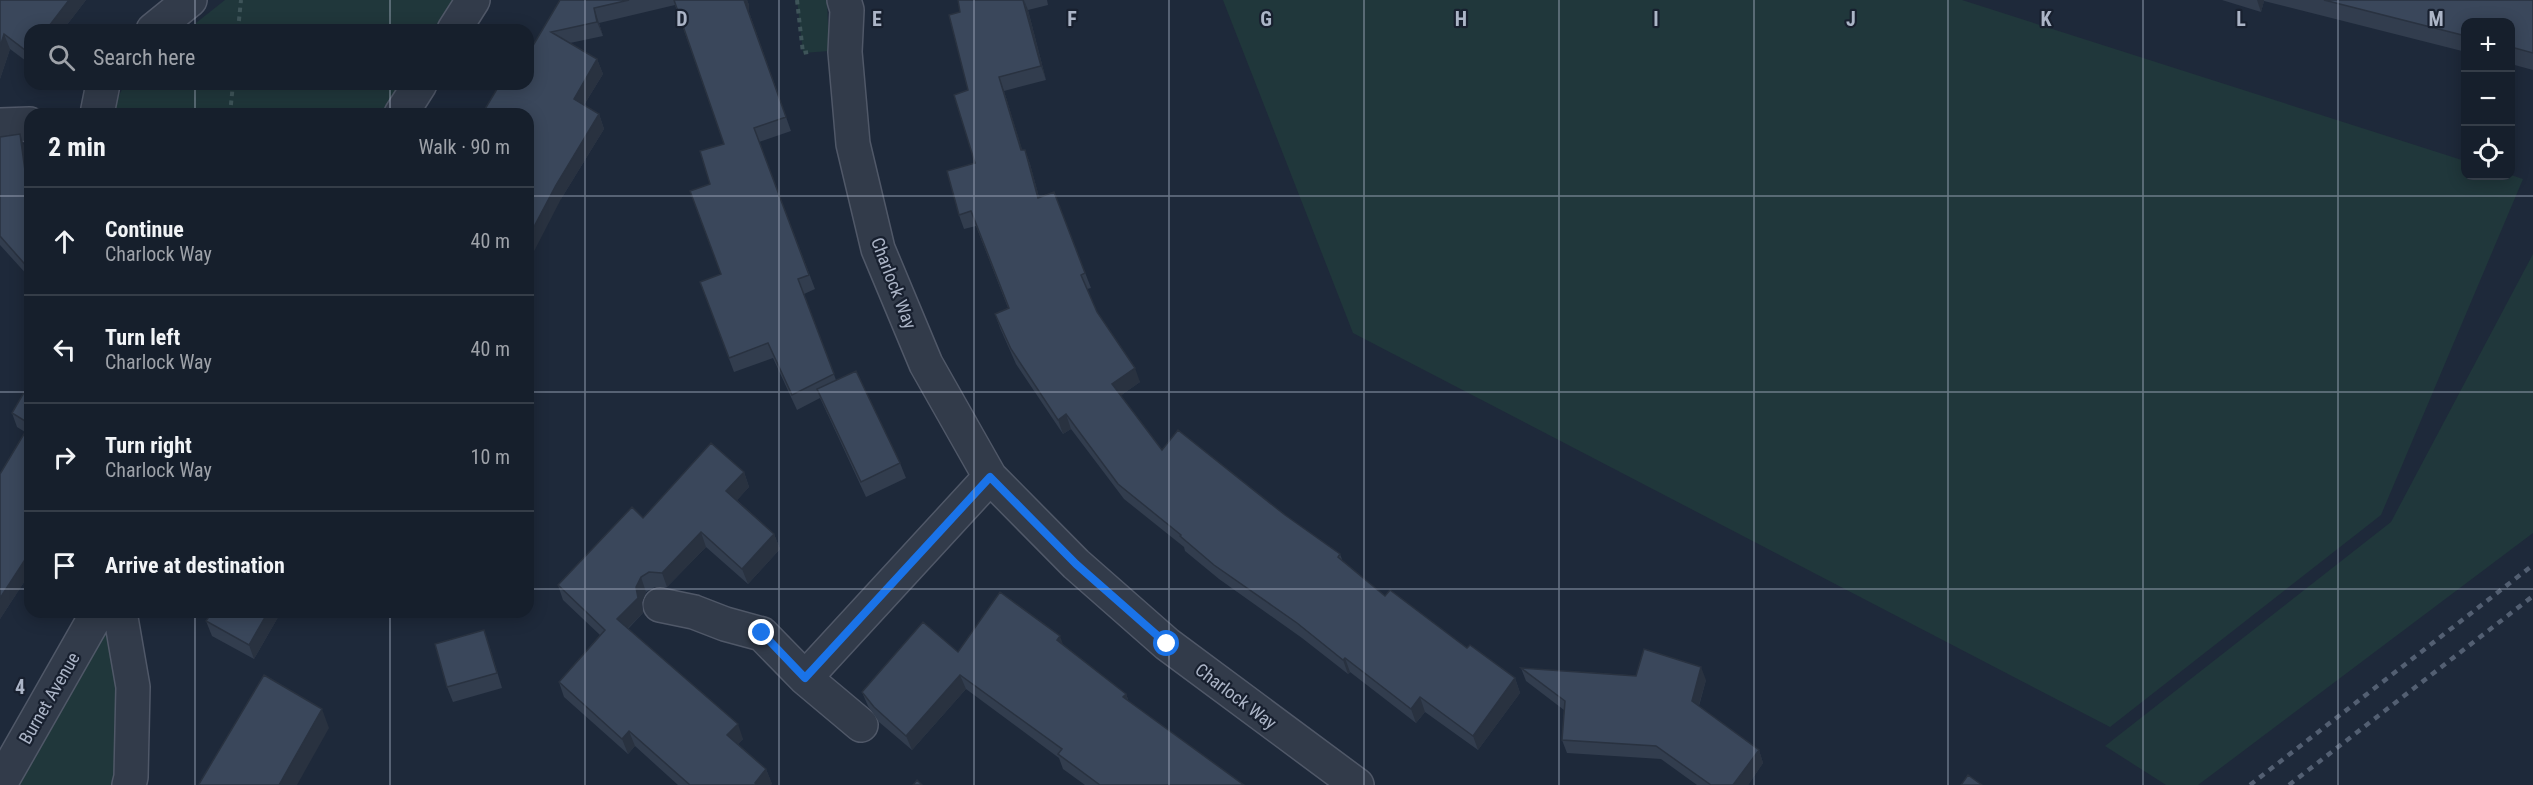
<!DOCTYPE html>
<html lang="en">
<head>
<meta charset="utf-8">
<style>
	body { margin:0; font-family:"Roboto Condensed",sans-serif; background:#1f2734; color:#f1f3f6 }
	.controls { position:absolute; right:18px; top:18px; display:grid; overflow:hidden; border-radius:12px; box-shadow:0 3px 15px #0003 }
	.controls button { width:54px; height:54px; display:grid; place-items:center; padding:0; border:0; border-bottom:2px solid #353d48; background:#161f2c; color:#f1f3f6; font:30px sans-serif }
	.stop { position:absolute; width:18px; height:18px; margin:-14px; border:4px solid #1a73e8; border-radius:50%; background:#fff }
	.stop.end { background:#1a73e8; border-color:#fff; box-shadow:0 2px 6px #0008 }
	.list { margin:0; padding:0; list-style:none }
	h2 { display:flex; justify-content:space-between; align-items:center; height:78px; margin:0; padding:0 24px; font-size:26px }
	h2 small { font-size:20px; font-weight:400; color:#9ea2a9 }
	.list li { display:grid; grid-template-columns:39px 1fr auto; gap:18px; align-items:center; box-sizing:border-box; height:108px; padding:0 24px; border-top:2px solid #353d48 }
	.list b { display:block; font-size:22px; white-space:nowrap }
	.list p { margin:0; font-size:20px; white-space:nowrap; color:#9ea2a9 }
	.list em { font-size:20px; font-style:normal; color:#9ea2a9 }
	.icon { flex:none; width:33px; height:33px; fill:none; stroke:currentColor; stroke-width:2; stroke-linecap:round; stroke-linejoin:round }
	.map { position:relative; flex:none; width:2533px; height:785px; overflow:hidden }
	.search { position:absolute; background:#161f2c; box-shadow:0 3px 15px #0003; left:24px; top:24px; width:510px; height:66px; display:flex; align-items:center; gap:15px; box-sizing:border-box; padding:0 21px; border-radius:18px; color:#9ea2a9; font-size:22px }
	.panel { position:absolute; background:#161f2c; box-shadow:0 3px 15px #0003; left:24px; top:108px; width:510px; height:510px; border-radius:18px }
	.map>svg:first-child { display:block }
	.green { fill:#20373b }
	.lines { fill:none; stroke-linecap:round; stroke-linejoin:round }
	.minor-casing { stroke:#505868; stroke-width:36 }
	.path { stroke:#3e5459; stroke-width:4; stroke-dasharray:4.5 4.5; stroke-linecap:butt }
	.minor { stroke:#323b4a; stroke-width:33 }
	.rail { stroke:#535f72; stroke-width:4.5; stroke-dasharray:6 6; stroke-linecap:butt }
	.wall { fill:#323d4e }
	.shaded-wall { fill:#293240 }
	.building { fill:#3a475b; stroke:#293240; stroke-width:1.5 }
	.route { stroke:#1a73e8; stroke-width:8 }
	.grid { fill:none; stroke:#acb5c7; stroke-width:1.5; stroke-opacity:0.55 }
	.labels { text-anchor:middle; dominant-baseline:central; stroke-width:4.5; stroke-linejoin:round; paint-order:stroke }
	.street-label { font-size:18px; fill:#acb5c7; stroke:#18202f }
	.grid-label { font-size:20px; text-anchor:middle; font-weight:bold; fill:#acb5c7; stroke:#18202f; stroke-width:4.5; stroke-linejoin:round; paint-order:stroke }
</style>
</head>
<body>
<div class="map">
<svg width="2533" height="785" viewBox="0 0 2533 785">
	<rect width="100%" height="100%" fill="#1e293a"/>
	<!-- green -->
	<path class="green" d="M225,0H458L440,30H187Z
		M797,0H827L829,51L803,53Z
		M1223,0H1962L2465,161L2466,176L2511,175L2523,179L2381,515L2110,727L1353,333Z
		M125,84H407L389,114H115L116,101Z
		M2533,254V533L2198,785H2166L2105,746L2391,522Z
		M107,630L123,684L116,785H16Z"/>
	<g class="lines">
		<defs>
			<path id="minor" d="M844,0L847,10L845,52L853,144L878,249L926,364L990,477L1076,564L1167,644L1357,785
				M153,30L190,0
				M454,30L473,0
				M97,114L103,84
				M401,114L420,84
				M0,125L30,124
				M660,605L694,612L725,624L762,634L805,678L861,725
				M120,612L133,687L131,777L129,785
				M805,678L990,477
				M0,784L98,612"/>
		</defs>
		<!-- minor casing -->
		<use href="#minor" class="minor-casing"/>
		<!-- path -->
		<path class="path" d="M797,0L803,53L809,52
			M238,30L241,0
			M230,114L233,84"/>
		<!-- minor -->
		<use href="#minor" class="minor"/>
		<!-- rail -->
		<path class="rail" d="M2250,785L2533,565
			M2289,785L2533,596"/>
	</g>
	<!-- wall -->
	<path class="wall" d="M0,0H86L63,30H30V64L10,49L0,79Z
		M560,0H747L749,5V12L791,131L759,142L815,289L804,294L836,380L900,463L906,478L866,497L820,398L797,410L773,358L734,372L700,282L721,274L710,184L724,144L675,5L599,23L603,36L570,43L597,59L603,74L584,105L599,114L604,129L561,199L508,88Z
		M958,0H1047L1048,5L1028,10L1046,80L1004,91L1022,150H1025L1030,164L1039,197L1054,192L1091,288L1087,289L1097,312L1140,382L1120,396L1162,450L1285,515L1340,554L1343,562L1385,596L1515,678L1520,693L1478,750L1425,712L1416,723L1350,672L1348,674L1302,638L1219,579L1185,551L1184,547L1124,499L1071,429L1063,434L1016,364L1000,328L995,314L1008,308L976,226L964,229L959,215L975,163L960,12Z
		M2222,0H2533V70L2511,64V22H2466V52L2264,1L2261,12Z
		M0,137L25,148L30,185V278L0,245Z
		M30,382V573L0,619V474L25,432L17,427L12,413Z
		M744,472L749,487L737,500L774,534L780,549L748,584L706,547L667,587H655L646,592L642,602L643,613L628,629L743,739L738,744L766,769L772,784L770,785H678L635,746L628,754L564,697L559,682L600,635L563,600L558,585L643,518Z
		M212,612H281L254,659L212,636L206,621Z
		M489,645L502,688L453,702L447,687Z
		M1064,646L1126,694L1129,702L1244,785H1085L1063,769L1059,758L966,689L912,750L879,722L868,706L862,692L958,652Z
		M1521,668L1706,680L1699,706L1759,750L1763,763L1748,785H1697L1661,759L1567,753L1562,740L1564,710L1526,681Z"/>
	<!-- shaded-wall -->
	<path class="shaded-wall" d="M69,0H86L63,30H46Z
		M744,0H747L749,5V12L791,131Z
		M1024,0L1028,10L1046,80L1041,66Z
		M2257,0H2264V1L2261,12Z
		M594,8L599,23L603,36L597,22Z
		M4,34L10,49L0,79V47Z
		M597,59L603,74L579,113L574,99Z
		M999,77L1004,91L1027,165L1021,150Z
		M599,114L604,129L561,199L528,263V238L556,185Z
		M20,134L25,148L30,185V203Z
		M1025,150L1030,164L1043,212L1038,198Z
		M1135,368L1140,382L1117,398L1112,384Z
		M1066,414L1071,429L1063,434L1058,420Z
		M744,472L749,487L732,506L726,491Z
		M701,532L706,547L667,587L662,573Z
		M774,534L780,549L748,584L742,569Z
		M30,552V573L0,619V598Z
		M641,577L646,592L642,602L643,613L622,634L617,619Z
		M268,612H281L254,659L249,645Z
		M1060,636L1065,650L1057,640Z
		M1345,658L1350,672L1348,674L1343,660Z
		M1701,667L1706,680L1696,715L1692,701Z
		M960,675L966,689L912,750L906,736Z
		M1515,678L1520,693L1478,750L1473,736Z
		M1126,694L1131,708L1123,697Z
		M1420,697L1425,712L1416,723L1411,709Z
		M322,709L329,728L297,785H279Z
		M738,724L743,739L733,750L727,735Z
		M629,731L635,746L628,754L622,739Z
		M1759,750L1763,763L1748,785H1733Z
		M766,769L772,784L770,785H755V783Z"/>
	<!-- building -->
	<path class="building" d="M0,0H69L46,30H30V51L29,53L4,34L0,47Z
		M560,0H629L594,8L597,22L551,32L597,59L574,99L599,114L556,185L528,238V114H482L500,84L508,88L510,84H528V54Z
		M674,0H744L786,117L754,128L809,275L798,279L834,374L792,395L768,343L729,358L700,282L721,274L690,191L710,184L700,151L724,144Z
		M958,0H1023L1041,66L999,77L1021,150H1025L1038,198L1054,192L1085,273L1081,275L1097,312L1135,368L1112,384L1162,450L1178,430L1285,515L1340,554L1338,557L1385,596L1390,590L1467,648L1470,645L1515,678L1473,736L1420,697L1411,709L1345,658L1343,660L1297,623L1214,565L1180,536L1181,535L1118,484L1066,414L1058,420L1011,349L995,314L1009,308L971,211L959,215L947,171L975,163L954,95L968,90L949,15L960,12Z
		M2324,0H2533V53L2511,47V22H2466V36Z
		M20,134L29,200L30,201V270L0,236V137Z
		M856,371L900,463L861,482L817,389Z
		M30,382V552L0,598V474L30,424L12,413Z
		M711,443L744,472L726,491L774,534L742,569L701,532L662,573L649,572L641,577L636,587L638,598L617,619L738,724L727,735L766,769L755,783L757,785H690L629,731L622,739L559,682L605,630L558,585L632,507L643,518Z
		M1000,592L1060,636L1057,640L1126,694L1123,697L1244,785H1100L1058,754L1062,749L960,675L906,736L874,707L862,692L923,622L958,652Z
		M212,612H268L249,645L206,621Z
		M484,630L497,673L447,687L435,644Z
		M1644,649L1701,667L1692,701L1759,750L1733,785H1711L1656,746L1562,740L1565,701L1521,668L1636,676Z
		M264,675L322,709L279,785H201L199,784Z
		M1968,775L1982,785H1961Z
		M917,780L922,785H913Z"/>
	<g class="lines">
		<!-- route -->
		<path class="route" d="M762,633L805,678L990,477L1076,564L1167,644"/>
	</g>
	<!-- grid -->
	<path class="grid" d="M195,0V30M390,0V30M585,0V785M779,0V785M974,0V785M1169,0V785M1364,0V785M1559,0V785M1754,0V785M1948,0V785M2143,0V785M2338,0V785M195,84V114M390,84V114M0,196H30M528,196H2533M0,392H30M528,392H2533M0,589H30M528,589H2533M195,612V785M390,612V785"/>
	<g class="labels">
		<!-- street labels -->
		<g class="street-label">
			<text transform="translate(894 283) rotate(69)">Charlock Way</text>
			<text transform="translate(1236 696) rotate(37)">Charlock Way</text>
			<text transform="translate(49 698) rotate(-60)">Burnet Avenue</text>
		</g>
	</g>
	<g class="grid-label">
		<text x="682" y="26">D</text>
		<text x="877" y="26">E</text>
		<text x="1072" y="26">F</text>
		<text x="1266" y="26">G</text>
		<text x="1461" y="26">H</text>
		<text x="1656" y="26">I</text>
		<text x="1851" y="26">J</text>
		<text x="2046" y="26">K</text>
		<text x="2241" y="26">L</text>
		<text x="2436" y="26">M</text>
		<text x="20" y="694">4</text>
	</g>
</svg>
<div class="controls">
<button>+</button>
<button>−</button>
<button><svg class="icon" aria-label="locate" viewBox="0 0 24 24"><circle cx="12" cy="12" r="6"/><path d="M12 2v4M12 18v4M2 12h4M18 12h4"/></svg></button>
</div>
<div class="stop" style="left:1167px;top:644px"></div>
<div class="stop end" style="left:762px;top:633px"></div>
<div class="search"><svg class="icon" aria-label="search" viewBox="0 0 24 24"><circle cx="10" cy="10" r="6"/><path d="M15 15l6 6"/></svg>Search here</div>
<section class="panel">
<h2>2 min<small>Walk · 90 m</small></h2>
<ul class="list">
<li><svg class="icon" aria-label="ahead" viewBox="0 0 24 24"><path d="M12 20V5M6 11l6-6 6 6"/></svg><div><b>Continue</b><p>Charlock Way</p></div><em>40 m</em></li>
<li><svg class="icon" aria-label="left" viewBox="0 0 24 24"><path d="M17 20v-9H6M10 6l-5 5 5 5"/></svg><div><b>Turn left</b><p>Charlock Way</p></div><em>40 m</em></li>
<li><svg class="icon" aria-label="right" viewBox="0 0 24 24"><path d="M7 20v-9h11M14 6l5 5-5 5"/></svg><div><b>Turn right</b><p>Charlock Way</p></div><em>10 m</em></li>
<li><svg class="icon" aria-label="arrive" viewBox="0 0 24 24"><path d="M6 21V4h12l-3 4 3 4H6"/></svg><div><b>Arrive at destination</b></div></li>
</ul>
</section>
</div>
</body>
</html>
